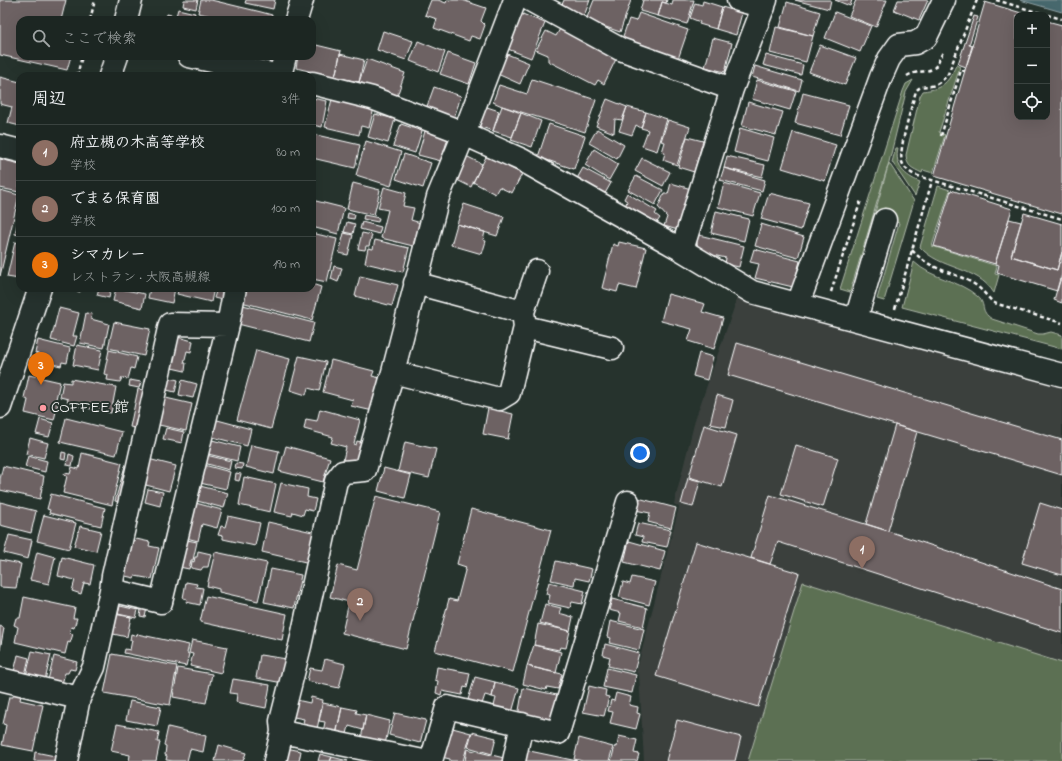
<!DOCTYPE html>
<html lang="ja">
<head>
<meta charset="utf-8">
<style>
	body { margin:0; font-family:"Indie Flower","Klee One",sans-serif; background:#252e2a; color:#f1f3f6 }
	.controls { position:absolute; right:12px; top:12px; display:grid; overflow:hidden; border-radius:8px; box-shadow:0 4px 16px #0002 }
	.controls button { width:36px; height:36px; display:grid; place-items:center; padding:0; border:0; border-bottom:1px solid #3a4340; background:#1c2622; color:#f1f3f6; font:20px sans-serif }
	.you { position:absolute; left:640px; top:453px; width:14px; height:14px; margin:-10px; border:3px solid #fff; border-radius:50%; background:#1a73e8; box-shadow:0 0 0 6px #1a73e833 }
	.badge { display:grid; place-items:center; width:26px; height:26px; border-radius:50%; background:#bca0f2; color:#fff; font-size:13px; font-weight:700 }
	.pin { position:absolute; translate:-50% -33px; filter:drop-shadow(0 1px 2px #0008) }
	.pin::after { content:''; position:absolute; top:21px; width:14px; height:12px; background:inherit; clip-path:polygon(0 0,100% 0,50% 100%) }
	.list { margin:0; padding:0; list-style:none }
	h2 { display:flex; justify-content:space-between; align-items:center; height:52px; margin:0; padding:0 16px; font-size:17px }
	h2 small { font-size:13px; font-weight:400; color:#a0a5a5 }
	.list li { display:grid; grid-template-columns:26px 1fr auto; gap:12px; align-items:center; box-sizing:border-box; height:56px; padding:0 16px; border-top:1px solid #3a4340 }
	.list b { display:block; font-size:15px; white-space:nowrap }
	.list p { margin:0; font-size:13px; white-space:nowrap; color:#a0a5a5 }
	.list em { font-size:13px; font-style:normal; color:#a0a5a5 }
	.icon { flex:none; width:22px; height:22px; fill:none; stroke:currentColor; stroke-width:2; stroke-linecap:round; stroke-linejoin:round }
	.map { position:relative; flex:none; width:1062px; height:761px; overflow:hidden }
	.search { position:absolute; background:#1c2622; box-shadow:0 4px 16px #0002; left:16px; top:16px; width:300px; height:44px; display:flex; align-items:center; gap:10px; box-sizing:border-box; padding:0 14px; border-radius:12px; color:#a0a5a5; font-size:15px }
	.panel { position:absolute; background:#1c2622; box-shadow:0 4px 16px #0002; left:16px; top:72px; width:300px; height:220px; border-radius:12px }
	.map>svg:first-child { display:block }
	.built { fill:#3b413e }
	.green { fill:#5c7053; stroke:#aeb8a9 }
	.water { fill:#47676d; stroke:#91a4a7 }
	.building { fill:#6d6264; stroke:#fff }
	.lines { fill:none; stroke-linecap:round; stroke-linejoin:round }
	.minor-casing { stroke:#fff; stroke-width:25 }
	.major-casing { stroke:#fff; stroke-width:25 }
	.path { stroke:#fff; stroke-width:2.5; stroke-dasharray:4 3; stroke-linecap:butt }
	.minor { stroke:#26332d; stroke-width:22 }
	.major { stroke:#26332d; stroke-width:22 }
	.poi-dot { fill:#ff9aa2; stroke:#26332d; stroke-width:1.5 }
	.labels { text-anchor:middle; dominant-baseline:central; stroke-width:4; stroke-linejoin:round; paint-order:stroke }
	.poi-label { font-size:16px; fill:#fff; stroke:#26332d; text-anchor:start }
</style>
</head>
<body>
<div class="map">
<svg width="1062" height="761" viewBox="0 0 1062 761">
	<rect width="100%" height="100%" fill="#26332d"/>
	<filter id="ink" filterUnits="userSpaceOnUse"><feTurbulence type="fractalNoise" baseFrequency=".025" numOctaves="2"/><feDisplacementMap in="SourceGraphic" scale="8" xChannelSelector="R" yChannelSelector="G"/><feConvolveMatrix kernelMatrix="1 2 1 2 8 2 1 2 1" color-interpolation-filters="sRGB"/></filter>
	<g filter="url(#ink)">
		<!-- built -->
		<path class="built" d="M737,299L1062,384V761H644L639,674L636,673L679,507L674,504L695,420Z"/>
		<!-- green -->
		<path class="green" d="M956,65L960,67L939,132L945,135L933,173L923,170L922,173C912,168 907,167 906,155L920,96L923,91C928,90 932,90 937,88C947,84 952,75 956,65Z
			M913,80L906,92L889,162L850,292L840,289L903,91L906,84Z
			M896,148H898C894,166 905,176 920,182L915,196L892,162Z
			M889,163L914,201L884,301L877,299L899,223L874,216Z
			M938,186L950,190L932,246L997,266L995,274L999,275L994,293C977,266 940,270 920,247Z
			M914,262C932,279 959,280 977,296C987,304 979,311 992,319L1038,334H1043L1051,332L1062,335V349L902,307Z
			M803,582L1062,663V761H748Z"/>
		<!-- water -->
		<path class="water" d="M1020,0H1062V12Z"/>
		<!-- building -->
		<path class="building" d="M0,0H66L61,20H20V56H71L67,70L0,55Z
			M184,0H198L196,9L183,6Z
			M201,0H211L261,12L272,15L271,20H229L198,13Z
			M246,0H275L273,9L245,3Z
			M431,0H438L446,3L447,0H462L486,8L481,21L485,25L480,39L471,36L469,41L434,28L437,19L425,15Z
			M564,0H590L584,16L561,7Z
			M594,0H631L620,32L586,20Z
			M643,0H667L666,3L662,2L658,16L640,11Z
			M673,0H694L687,24L658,16L662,2L672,5Z
			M795,0H831L829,9Z
			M835,0H852L850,6Z
			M856,0H887L876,27L849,16Z
			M898,0H928L919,20L894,10Z
			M703,1L722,7L716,29L699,24L700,22L690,18L695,3L702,5Z
			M787,2L820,12L813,36L780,27Z
			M985,2L1028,15H1017V117H1047V21L1062,25V214L934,176Z
			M722,7L742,13L736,35L716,29Z
			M178,9L195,13L193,20H166L167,14L176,16Z
			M515,11L545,23L531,58L500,46Z
			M835,12L871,26L860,52L825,38Z
			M639,13L688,30L677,62L621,42L629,19L636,21Z
			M201,16L219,20H200Z
			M974,16L978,17L969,45L973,46L966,67L958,64Z
			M561,27L609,51L607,55L616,59L604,84L598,80L595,85L548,61V55L536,50L546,31L556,36Z
			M776,27L813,36L806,62L770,53Z
			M383,31L413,41L406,60L377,50Z
			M713,38L732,43L725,72L705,67Z
			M418,41L445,52L438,72L410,61Z
			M312,44L341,51L335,77L296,68L298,56H312Z
			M820,45L856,58L845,85L809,72Z
			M502,52L529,63L520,84L493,72Z
			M448,53L476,63L469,84L440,74Z
			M340,54L364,60L359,82L335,77Z
			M766,55L803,65L801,75L763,65Z
			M367,59L405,73L397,96L359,82Z
			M755,66L802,80L799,91L752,77Z
			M0,77L20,82V126L8,123L12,107L0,104Z
			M532,79L596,100L585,132L502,106L493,102L499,85L527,94Z
			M757,80L796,91L790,110L752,99Z
			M434,87L461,96L454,118L426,109Z
			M803,93L849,105L840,135L795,123Z
			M312,98L327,101L322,127L312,125Z
			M332,99L374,108L369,128L361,126L359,135L325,127Z
			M607,99L627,107L622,120L615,119L614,133L596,126Z
			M748,102L783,112L776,135L742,126Z
			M484,106L499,111L493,131L478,126Z
			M502,106L521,113L512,137L493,131Z
			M627,107L646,112L641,128L636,125L632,135L619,131Z
			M646,112L667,119L657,151L642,146L648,130L641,128Z
			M521,113L541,121L532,147L511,140Z
			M375,114L395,119L388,143L368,137Z
			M668,120L690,127L677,165L663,160L665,153L662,152L665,142L661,141Z
			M401,124L422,131L415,153L393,146Z
			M549,124L585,136L574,169L538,157Z
			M740,128L774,138L768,161L734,152Z
			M597,129L624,145L617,159L589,143Z
			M425,131L448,138L441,161L418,155Z
			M793,132L836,145L825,181L782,168Z
			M312,134L360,145L355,168L312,158Z
			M687,137L703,141L694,172L678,167Z
			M366,141L401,152L391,186L356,175Z
			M594,149L618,164L609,180L585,165Z
			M404,154L431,163L423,188L396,179Z
			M487,155L522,174L512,193L499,187L495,194L473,182Z
			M466,156L482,164L471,187L455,179Z
			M727,156L765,165L762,177L724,168Z
			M642,158L670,172L663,186L635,171Z
			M0,159L20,164L19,192L0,188Z
			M583,168L611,183L603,197L575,182Z
			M724,168L765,180L762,191L720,180Z
			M636,176L663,190L655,205L628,190Z
			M353,183L380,190L374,215L347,209Z
			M671,183L691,189L678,230L664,226L667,217L658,207L664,194H668Z
			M724,183L760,193L753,216L718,207Z
			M384,187L406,193L403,206L414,208L411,220L424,224L420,240L415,238L413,246L381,238L388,210L378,208Z
			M0,190L19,195L0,276Z
			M951,190L1012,209L995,264L934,246Z
			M627,193L657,211L655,214L660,218L653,228L624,210L627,201L624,199Z
			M769,193L809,203L801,230L761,219Z
			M312,200L344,208L338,234L312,227Z
			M464,204L504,217L497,236L457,224Z
			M716,211L749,219L744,241L711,233Z
			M348,213L355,215L354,219L347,218Z
			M1024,213L1062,224V252L1057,270L1011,256Z
			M20,214V235L15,234Z
			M364,215L379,218L378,222L363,219Z
			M1009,219L1021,222L1011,256L1057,270L1062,252V274L1057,291L997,273L999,265L995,264Z
			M347,222L355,224L353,234L344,232Z
			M362,222L381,227L379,234L360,229Z
			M457,224L485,232L483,240L486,241L482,254L451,245Z
			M761,224L804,237L798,258L755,246Z
			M312,233L337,239L327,282L312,279Z
			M344,233L353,235L348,255L339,253Z
			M362,233L372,235L369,246H366L365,250L358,249Z
			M695,234L744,246L739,267L725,264L726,258L699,252Z
			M375,240L409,248L403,272L365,263L368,248L373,249Z
			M15,242L20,243L19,279L7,277Z
			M619,242L646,248L636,289L619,285L617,292L602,288L613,244L618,246Z
			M754,249L800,261L793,287L755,278L759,264L750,262Z
			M334,266L342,268L338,282L331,279Z
			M360,276L398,285L392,306L355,296Z
			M1060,279L1062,280V303L1054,300Z
			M312,284L321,287L312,320L241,302L245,288H312Z
			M64,288H81L80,292Z
			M99,288H111L109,298L97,295Z
			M116,288L145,294L142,308L113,301Z
			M150,288H175L172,303L148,298Z
			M179,288H214L211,302L177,294Z
			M217,288H229L226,301L214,298Z
			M668,294L705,304L702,312L723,318L714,349L688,341L692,329L661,321Z
			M239,304L314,323L309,342L234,323Z
			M59,308L79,313L73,336H77L74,346L51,340Z
			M86,313L92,314L91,319L109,324L104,348L80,343Z
			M114,322L150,329L144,356L108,348Z
			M170,335L193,341L191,352L187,351L184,363H186L185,371L163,366Z
			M38,340L70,348L67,363L62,362L61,366L44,362L45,356L35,353Z
			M737,343L1062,440V475L728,375Z
			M77,345L102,350L98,370L73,365Z
			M109,350L137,357L134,369L131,368L128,379L122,378L120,382L107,380L108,375L104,374Z
			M256,350L290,359L271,429L237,420Z
			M699,353L713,357L707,380L693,376Z
			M299,356L326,362L319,391L308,388L306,395L290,390Z
			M331,360L374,371L372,376L380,378L373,411L351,406L353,400L323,392Z
			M29,375L60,382L55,403H58L54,420L25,413L28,400L24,398Z
			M162,376L178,380L175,392L159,388Z
			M71,379L116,387L111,413L67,404L68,399L60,397L63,382L71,383Z
			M130,380L141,382L139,388L129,386Z
			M182,380L197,384L193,398L179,395Z
			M138,389L153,392L144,430L130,427Z
			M717,395L733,400L726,427L710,424Z
			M157,396L192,404L186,431L150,423Z
			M488,408L513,414L508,439L483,434Z
			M320,409L360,420L354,444L356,445L357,441L361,442L356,463L343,460L346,447L331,443L333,437L304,429L306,419L317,421Z
			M66,418L122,432L116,455L60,442Z
			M210,418L251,429L247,446L205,435Z
			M40,419L53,423L49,437L36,434Z
			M704,425L737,435L722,487L689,477Z
			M895,425L917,432L888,531L866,524Z
			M166,428L184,432L182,443L163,439Z
			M30,438L48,443L44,458L26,454Z
			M208,439L240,447L237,461L204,453Z
			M405,442L436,449L429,478L398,471Z
			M251,445L279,451L274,474L246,467Z
			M796,445L838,458L823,507L781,494Z
			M286,446L330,458L323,482L279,471Z
			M62,452L66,453L65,460L61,459Z
			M82,453L122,463L112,505L63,493L67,476L64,475L65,473L70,474L72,467L79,469Z
			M69,454L74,456L72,466L67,465Z
			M206,455L231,461L229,470L204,463Z
			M28,456L47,461L45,472L25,467Z
			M144,458L176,466L169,491L138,483Z
			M236,463L243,464L242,469L235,468Z
			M204,465L230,472L226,489L200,483Z
			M3,466L44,476L40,499L0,490V479Z
			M125,466L129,467L127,504L115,501Z
			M384,468L411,475L405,498L378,491Z
			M236,473L241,474L239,481L235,480Z
			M244,477L276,484L270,512L239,505Z
			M688,478L700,481L693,507L681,504Z
			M281,483L308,489L307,497L316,499L313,511L305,509L303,515L293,512L292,516L274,512Z
			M200,486L228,493L224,508L197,501Z
			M148,489L163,492L160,506L145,502Z
			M51,494L105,508L101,526L49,513L50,510L47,509Z
			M770,495L888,531L1062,589V633L778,542L770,564L751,558Z
			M376,496L440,512L406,649L342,633L349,602L330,597L338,565L357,570Z
			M638,498L676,508L671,528L648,522L650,513L635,510Z
			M188,501L222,510L217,528L202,524L198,541L179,536Z
			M0,502L36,511L31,533L0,525Z
			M1040,503L1062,510V575L1022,563Z
			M471,509L551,530L513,672L435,651L449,599L457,601L466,567L457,564Z
			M44,515L76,523L69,549L37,541Z
			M228,516L260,523L255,546L223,539V536L218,535L221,526L225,527Z
			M268,522L317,533L310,563L262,552Z
			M638,523L671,530L667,547L642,542L643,537L635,535Z
			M80,526L101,531L96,551L74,546Z
			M9,535L32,540L28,559L4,553Z
			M123,538L135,541L136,539L150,542L149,546L159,548L152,579L135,576L134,578L117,574Z
			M177,538L197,542L193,560H191L189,569L174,566Z
			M629,541L665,551L660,571L624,562Z
			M696,542L799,573L758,707L656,676Z
			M198,551L211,554L208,567H203L201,570L191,568L192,561L194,562L195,557H197Z
			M37,552L55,557L49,584L30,580Z
			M215,552L267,563L258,601L219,592V589L207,586Z
			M62,557L94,565L90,584L84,583L81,594L72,591L75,580L58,576Z
			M0,560L21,564L16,588L0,587Z
			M556,561L592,569L589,581L575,578L574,585L551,580Z
			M271,569L301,575L294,608L264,602Z
			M632,577L655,582L649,605L619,597L623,582L630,584Z
			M186,582L197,584L196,587L203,588L200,605L186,602L187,599L183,598Z
			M549,582L585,591L582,604L572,602L570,608L548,603L550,595L546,594Z
			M206,596L287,614L282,640L200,622Z
			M24,597L75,608L73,618H77L74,628L71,627L69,633L73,634L70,643L68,642L65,654L15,642L18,627L14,625L16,618H20Z
			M612,599L647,608L643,627L619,621L621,613L609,610Z
			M545,604L561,608L559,613L573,617L570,631L540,623Z
			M120,606L138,610L136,618L118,614Z
			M137,606L147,608L145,617L140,616L141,610L136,609Z
			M108,613L131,617L127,637L104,632Z
			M610,621L644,629L639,650L609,643L611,638L607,637Z
			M538,624L570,631L566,648L560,647L559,650L534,645Z
			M0,626L4,628L0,650Z
			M131,634L137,636V634L189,645L187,653L189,654L186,666L124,653L125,649L130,650L132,640H130Z
			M192,640L227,647L221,673L190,666L193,654L189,653Z
			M605,644L639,653L634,672L608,666L610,657L603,655Z
			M534,645L561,652L556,673L527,666Z
			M32,651L51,655L45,680L26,676Z
			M112,654L177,666L170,705L104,693Z
			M18,655L29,658L25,675L14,672Z
			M260,655L287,659L283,683L256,678Z
			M54,656L77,662L75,670L70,669L68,673H65L62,684L48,680Z
			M325,659L345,664L339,688L307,681L310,668L322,670Z
			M527,666L562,674L558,689L547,687L546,690L523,684Z
			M437,667L470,673L467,688L464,687L462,695L442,691L441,695L436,693L438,681L435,680Z
			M178,668L212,674L206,703L173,697Z
			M607,668L636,675L632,693L603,687Z
			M475,677L495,682L492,697L485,695L481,707L467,703Z
			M233,679L270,685L266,708L236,702L237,694L230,693Z
			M495,682L519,688L511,716L493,710L496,698L492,697Z
			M589,686L606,690L605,696L609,697L604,716L583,712Z
			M523,688L557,695L551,723L518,716Z
			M14,692L21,695L20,700L43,705L33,751L2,745L6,725L3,724L9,697H13Z
			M616,693L631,697L629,705L638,707L637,713L640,714L636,729L610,723L613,712L608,711L611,700L614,701Z
			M311,697L323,700L316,734L301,731L304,719L289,716L292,699L310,703Z
			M130,701L161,707L157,726L126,720Z
			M323,703L342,707L336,735L323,732L325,722L319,721Z
			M342,707L357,710L356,713L366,715L363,730L349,726L346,738L336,735Z
			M395,713L426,720L420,743L389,735Z
			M366,715L390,721L384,749L360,743Z
			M677,720L741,737L735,761H666Z
			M117,724L159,732L157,742H160L156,761H129L130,755L111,751Z
			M168,727L206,736L203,752L190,749L187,761H173L166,760L167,756L165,755L166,746L164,745Z
			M449,727L471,733L463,761H450V759L441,757Z
			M472,732L496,738L492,754L468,747Z
			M619,736L637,740L634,753L639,754L637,761H611L615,746L617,747Z
			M579,738L613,747L609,761H583L574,759Z
			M219,745L246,753L243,761H215Z
			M286,748L301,751L299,761H283Z
			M467,749L504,758L503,761H465Z
			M525,750L577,761H522Z
			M35,752L55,756L54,761H34Z
			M320,754L332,757L330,761H318Z
			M332,757L348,761H330Z"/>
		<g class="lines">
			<defs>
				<path id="minor" d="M530,0L620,49L732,89
					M738,0L764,7
					M296,20L302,0
					M189,56L280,76
					M280,76L285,56
					M312,83L372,98L453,129L522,160L682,250L752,292L1062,375
					M0,146L20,151
					M682,250L732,89L766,0
					M798,304L881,77L889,59L899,45L915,43L926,37L944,0
					M523,312L537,271
					M856,319L885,220
					M525,327L612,348
					M393,372L499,399L509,393L525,327L523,312L415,283
					M111,590L161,602L228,325
					M0,679L79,698
					M282,732L423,761
					M66,761L79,698L94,667L111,590L113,576L170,324L228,325L235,288
					M275,761L282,732L281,721L300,646L336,481L343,472L365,470L393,372L438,197L464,134L515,0
					M431,761L447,707L558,733L628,502
					M514,761L522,724"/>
				<path id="major" d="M126,20L131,0
					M110,76L117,56
					M0,407L40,288"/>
			</defs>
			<!-- minor casing -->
			<use href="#minor" class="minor-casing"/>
			<!-- major casing -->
			<use href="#major" class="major-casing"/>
			<!-- path -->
			<path class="path" d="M977,0L948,74C944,79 938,85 931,86C924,87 921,85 916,91C912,105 898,150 902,162C904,168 909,172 915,175L1062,219
				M996,0L1047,15
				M1047,15L1062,19
				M90,20L95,0
				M77,76L82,56
				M907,76C916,70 929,73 935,67C938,63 940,57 943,52
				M941,136L961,70L965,71
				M912,250C932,272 951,270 974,284C982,289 987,297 994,303L1062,323
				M831,292L861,200
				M895,309L932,181"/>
			<!-- minor -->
			<use href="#minor" class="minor"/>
			<!-- major -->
			<use href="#major" class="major"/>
		</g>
	</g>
	<!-- markers -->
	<circle class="poi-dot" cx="43" cy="408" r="4"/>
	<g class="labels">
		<!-- poi labels -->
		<g class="poi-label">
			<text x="51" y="408">COFFEE 館</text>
		</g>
	</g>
</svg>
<div class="controls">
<button>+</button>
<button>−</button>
<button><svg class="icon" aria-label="locate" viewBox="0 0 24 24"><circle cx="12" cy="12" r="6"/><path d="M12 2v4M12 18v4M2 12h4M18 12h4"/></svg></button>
</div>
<div class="you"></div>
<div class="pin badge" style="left:862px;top:569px;background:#8d6e63">1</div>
<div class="pin badge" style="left:360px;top:621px;background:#8d6e63">2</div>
<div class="pin badge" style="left:41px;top:385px;background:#e8710a">3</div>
<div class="search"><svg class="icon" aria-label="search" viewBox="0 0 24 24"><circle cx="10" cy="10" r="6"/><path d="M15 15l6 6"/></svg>ここで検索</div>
<section class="panel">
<h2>周辺<small>3件</small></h2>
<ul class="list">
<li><span class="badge" style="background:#8d6e63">1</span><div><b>府立槻の木高等学校</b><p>学校</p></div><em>80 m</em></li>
<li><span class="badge" style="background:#8d6e63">2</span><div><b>でまる保育園</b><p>学校</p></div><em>100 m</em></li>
<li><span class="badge" style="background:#e8710a">3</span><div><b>シマカレー</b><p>レストラン · 大阪高槻線</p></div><em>190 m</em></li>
</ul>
</section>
</div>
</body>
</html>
